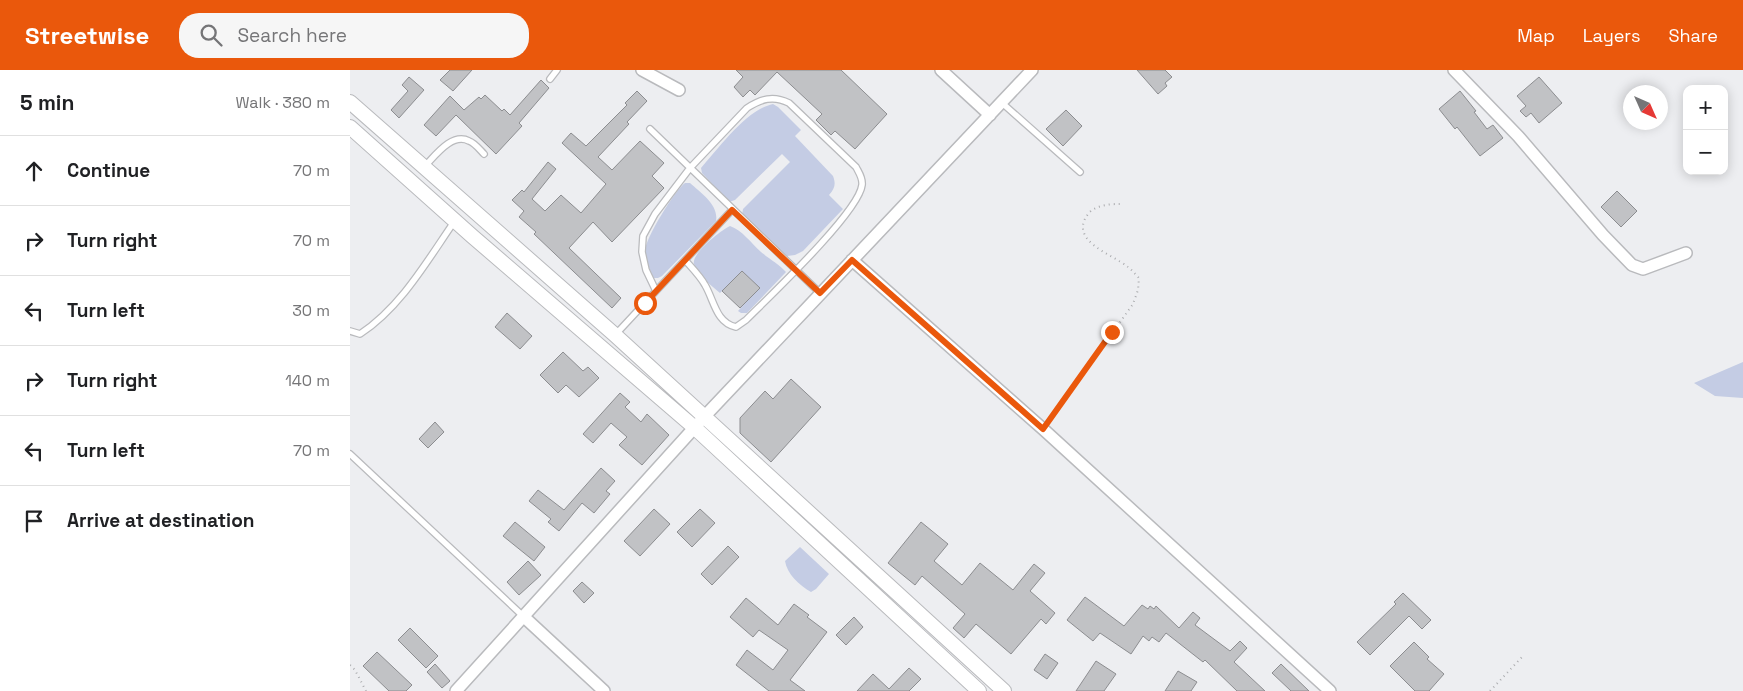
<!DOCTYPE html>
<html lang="en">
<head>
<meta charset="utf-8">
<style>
	body { margin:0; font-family:"Space Grotesk",sans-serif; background:#f6f6f6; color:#202124 }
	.controls { position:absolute; right:15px; top:15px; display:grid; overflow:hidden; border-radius:10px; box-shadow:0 2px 12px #0003 }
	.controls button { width:45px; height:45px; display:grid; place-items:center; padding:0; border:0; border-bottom:1px solid #e0e0e0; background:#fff; color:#202124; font:25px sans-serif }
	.compass { position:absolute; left:1273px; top:15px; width:45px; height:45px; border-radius:50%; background:#fff; box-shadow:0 2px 12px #0003; rotate:135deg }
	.stop { position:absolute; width:15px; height:15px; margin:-11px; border:4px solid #ea580c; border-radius:50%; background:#fff }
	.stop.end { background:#ea580c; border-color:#fff; box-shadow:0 1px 5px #0008 }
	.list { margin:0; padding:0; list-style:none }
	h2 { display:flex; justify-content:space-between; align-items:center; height:65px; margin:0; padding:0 20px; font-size:21px }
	h2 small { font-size:16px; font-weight:400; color:#757577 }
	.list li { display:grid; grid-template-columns:32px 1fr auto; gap:15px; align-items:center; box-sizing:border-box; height:70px; padding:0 20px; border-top:1px solid #e0e0e0 }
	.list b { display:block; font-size:19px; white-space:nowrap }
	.list em { font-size:16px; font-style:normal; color:#757577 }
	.icon { flex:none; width:28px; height:28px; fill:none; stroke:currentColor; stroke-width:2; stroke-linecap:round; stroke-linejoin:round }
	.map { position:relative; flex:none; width:1393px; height:621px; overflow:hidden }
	header { display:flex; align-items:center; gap:30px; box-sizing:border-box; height:70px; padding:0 25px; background:#ea580c; color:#fff }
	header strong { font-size:24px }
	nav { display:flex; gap:28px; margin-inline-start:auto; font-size:18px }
	.search { width:350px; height:45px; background:#f6f6f6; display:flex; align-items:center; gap:12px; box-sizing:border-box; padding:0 18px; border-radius:20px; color:#757577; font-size:19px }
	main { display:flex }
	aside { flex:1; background:#fff }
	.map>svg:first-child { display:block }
	.green { fill:#c4cce4 }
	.building { fill:#c1c2c5; stroke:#8c8d90 }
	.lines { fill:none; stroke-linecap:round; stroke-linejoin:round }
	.service-casing { stroke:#b9babd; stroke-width:8 }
	.minor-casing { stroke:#b9babd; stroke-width:14 }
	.tertiary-casing { stroke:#b9babd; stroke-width:16 }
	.path { stroke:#abacaf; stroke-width:2; stroke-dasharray:1 4; stroke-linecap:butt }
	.service { stroke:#fff; stroke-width:5.5 }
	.minor { stroke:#fff; stroke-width:11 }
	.tertiary { stroke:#fff; stroke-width:14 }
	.route { stroke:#ea580c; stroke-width:6 }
</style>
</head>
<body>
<header>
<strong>Streetwise</strong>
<div class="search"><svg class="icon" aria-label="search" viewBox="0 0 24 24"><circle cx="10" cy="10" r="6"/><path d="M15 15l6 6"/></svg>Search here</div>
<nav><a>Map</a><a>Layers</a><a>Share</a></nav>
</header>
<main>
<aside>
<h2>5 min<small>Walk · 380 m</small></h2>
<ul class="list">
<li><svg class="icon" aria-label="ahead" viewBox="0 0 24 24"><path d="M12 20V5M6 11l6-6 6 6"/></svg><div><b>Continue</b></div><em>70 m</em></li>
<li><svg class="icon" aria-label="right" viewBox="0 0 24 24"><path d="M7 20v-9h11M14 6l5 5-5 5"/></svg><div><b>Turn right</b></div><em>70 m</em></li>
<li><svg class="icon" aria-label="left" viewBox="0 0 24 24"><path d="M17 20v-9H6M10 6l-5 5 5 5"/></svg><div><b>Turn left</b></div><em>30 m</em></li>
<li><svg class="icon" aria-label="right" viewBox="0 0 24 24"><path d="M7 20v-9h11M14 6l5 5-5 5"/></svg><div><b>Turn right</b></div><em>140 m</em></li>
<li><svg class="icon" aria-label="left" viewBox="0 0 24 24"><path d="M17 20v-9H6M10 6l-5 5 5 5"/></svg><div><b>Turn left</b></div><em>70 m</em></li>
<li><svg class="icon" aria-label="arrive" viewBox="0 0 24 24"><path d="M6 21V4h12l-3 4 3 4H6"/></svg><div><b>Arrive at destination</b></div></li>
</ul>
</aside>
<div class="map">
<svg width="1393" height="621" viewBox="0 0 1393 621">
	<rect width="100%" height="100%" fill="#edeef1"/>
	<!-- green -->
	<path class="green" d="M423,34L428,37L451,60L445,66L483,106C486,114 485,118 479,125L493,139L453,181L445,185L437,186L392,145L393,139L440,92L432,84L385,130L379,132L352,103L351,98C370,77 396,40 423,34Z
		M335,113H340C351,123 369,135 366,151L312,206L308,208H304C300,201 295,189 295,181C295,169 325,120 335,113Z
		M380,156C392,160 401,173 411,182C419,189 429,194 436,202L397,243H391L388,241L409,218L392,201L370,223C362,216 347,205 344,194C341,184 371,160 380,156Z
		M1393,292V328L1365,326L1344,313Z
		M450,477L479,504L466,519L461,522C449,515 437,504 435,491Z"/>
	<!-- building -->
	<path class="building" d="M100,0H122L103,21L90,10Z
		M386,0H491L537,44L505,79L485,61L481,65L466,50L472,44L427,2L405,25L400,20L393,27L384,17L393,7Z
		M787,0H815L822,7L815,13L817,16L808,24Z
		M59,7L74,20L49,48L41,40L58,21L52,15Z
		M1189,7L1212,33L1189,53L1181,43L1176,47L1170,41L1176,36L1167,26Z
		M191,10L199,18L169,53L172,56L146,84L106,45L86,66L74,55L100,26L114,40L129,27L131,29L135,25L152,41L154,39L160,45Z
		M287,21L297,31L277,52L279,54L248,87L262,100L290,71L314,93L302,106L314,118L262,172L243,152L219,178L271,228L262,238L184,164L186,162L169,147L174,141L162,130L172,120L174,122L198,92L206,99L182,129L195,141L211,125L231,143L256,114L212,73L221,63L236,76L277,35L275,33Z
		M1110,21L1126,41L1124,42L1137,59L1143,55L1153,68L1130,86L1107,57L1105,59L1089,39Z
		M716,40L732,56L713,76L696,59Z
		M1267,121L1287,141L1271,157L1251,137Z
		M392,201L410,218L390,238L372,221Z
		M157,243L182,266L170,279L145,257Z
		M213,282L233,301L238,297L249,308L229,327L216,315L208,323L190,305Z
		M441,309L471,337L421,392L390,363V348L415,321L423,329Z
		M270,323L280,332L275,337L291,352L297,344L319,365L292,395L269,375L277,367L261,353L243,373L233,364Z
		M85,352L94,362L78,378L69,369Z
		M251,398L265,411L256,421L260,424L244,443L232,433L209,461L198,452L201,449L179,431L188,420L214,440Z
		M304,439L320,454L290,486L274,471Z
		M350,439L365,453L342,477L327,462Z
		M165,452L195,477L184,491L153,466Z
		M571,452L598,474L584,491L612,515L630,493L663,520L684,494L695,503L680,521L705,543L696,554L691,549L661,584L626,554L614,568L603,558L615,544L572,506L565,515L538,493Z
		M378,476L389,487L362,515L351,504Z
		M178,491L191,505L169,525L157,512Z
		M232,512L244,523L234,533L223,521Z
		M1053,523L1081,550L1072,559L1059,546L1020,585L1007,572L1046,534L1044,532Z
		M735,527L774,556L792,535L798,539L800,536L804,539L806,536L829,558L843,542L850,548L845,555L880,581L890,571L897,578L884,592L915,621H887L855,590L853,592L816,563L809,572L802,567L799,571L793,566L781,584L750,563L743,571L717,550Z
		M396,528L428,555L444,534L459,545L457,547L477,562L440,610L455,621H419L386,595L397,580L423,600L438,580L409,560L403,567L380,547Z
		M504,547L513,557L496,575L486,565Z
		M60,558L88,586L76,598L48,570Z
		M1064,572L1079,587L1077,589L1094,604L1079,621H1065L1040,596Z
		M27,582L62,615L56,621H39L13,596Z
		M695,584L708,593L697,609L684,600Z
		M746,591L766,604L754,621H726Z
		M85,594L100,611L92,618L77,602Z
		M931,594L959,621H941L922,603Z
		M559,598L571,609L559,621H507L523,604L539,619Z
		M828,601L847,612L841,621H815Z"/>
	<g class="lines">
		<defs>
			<path id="service" d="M200,9L207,0
				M651,32L730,102
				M300,59L470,223
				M74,97C85,86 102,62 119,71C125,73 130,80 134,84
				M306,221L382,140
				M0,261L10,264C51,237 77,191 104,152
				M266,264L306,221L296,200L292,182L293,166L305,144L340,98L397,38C411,29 423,25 439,33L506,97C509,103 513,108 512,115C509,142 419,227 396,250L386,257C366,253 364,230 355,215C350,206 342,198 335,190
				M0,384L173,546"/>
			<path id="minor" d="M292,0L329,20
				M591,0L640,45
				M1104,0L1168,66L1253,165L1282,195L1293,199L1336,183
				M502,190L693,359L980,621
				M173,546L254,621
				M106,621L354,347L682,0"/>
			<path id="tertiary" d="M0,32L265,265L654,621
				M0,57L122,166L345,358L629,621"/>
		</defs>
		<!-- service casing -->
		<use href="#service" class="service-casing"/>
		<!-- minor casing -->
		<use href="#minor" class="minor-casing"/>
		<!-- tertiary casing -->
		<use href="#tertiary" class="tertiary-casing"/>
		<!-- path -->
		<path class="path" d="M700,350L783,234L788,220L789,208C785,204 782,200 778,197C762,184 718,171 738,144C745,135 760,134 770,134
			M0,595L5,600L16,621
			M1140,621L1173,586"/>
		<!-- service -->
		<use href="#service" class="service"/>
		<!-- minor -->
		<use href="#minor" class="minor"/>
		<!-- tertiary -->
		<use href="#tertiary" class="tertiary"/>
	</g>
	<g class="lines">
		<!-- route -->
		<path class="route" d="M295,233L382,140L470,223L502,190L693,359L762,262"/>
	</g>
</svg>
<div class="controls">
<button>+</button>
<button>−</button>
</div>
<svg class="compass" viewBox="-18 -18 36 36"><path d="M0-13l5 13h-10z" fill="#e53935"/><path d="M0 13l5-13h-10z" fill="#757577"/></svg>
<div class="stop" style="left:295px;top:233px"></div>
<div class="stop end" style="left:762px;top:262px"></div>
</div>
</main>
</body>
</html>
